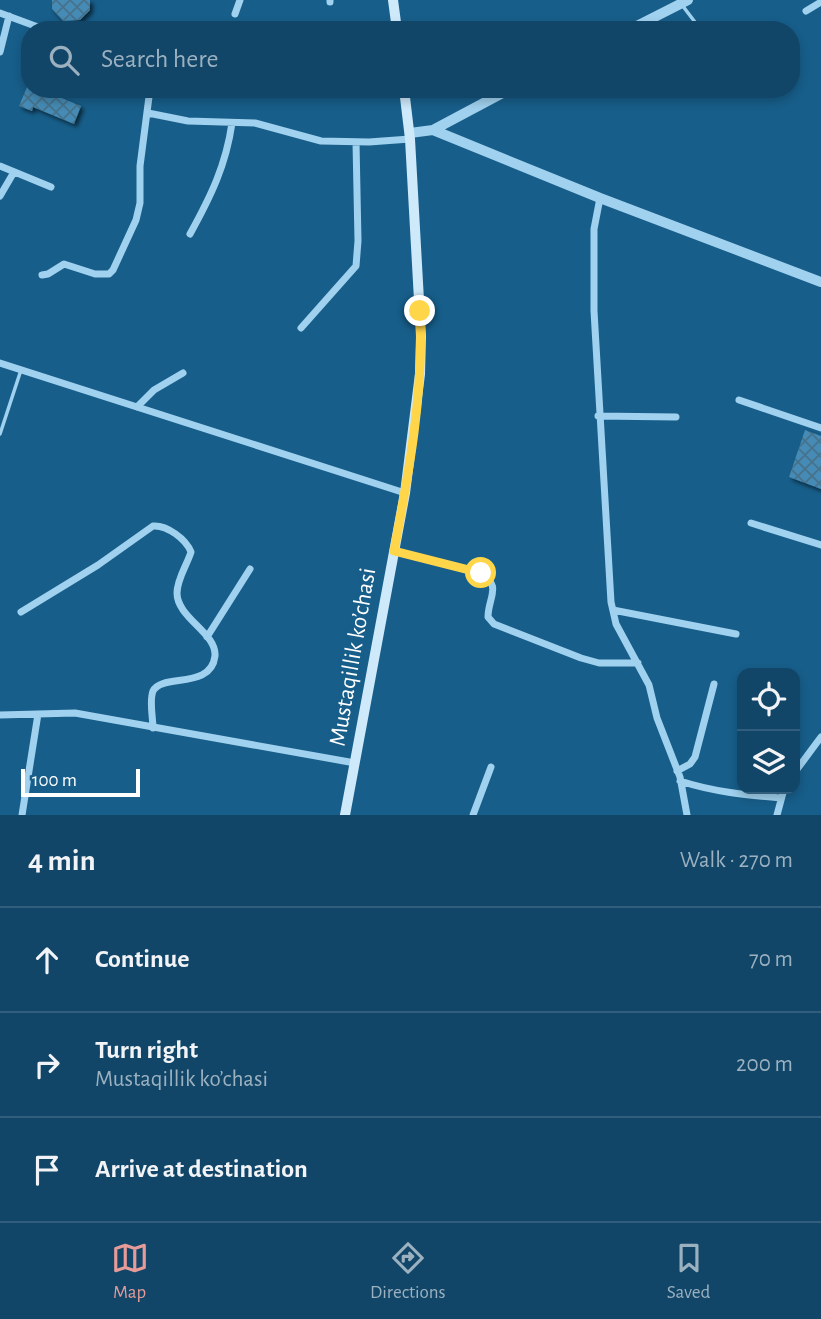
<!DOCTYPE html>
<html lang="en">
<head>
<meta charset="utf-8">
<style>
	body { margin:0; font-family:"Alegreya Sans",sans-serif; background:#1a4d6e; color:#f1f3f6 }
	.controls { position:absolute; right:21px; bottom:21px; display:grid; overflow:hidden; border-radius:14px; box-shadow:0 4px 10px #0003 }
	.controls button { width:63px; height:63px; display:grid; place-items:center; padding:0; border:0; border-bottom:2px solid #305e7c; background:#114668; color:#f1f3f6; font:35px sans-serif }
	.scale { position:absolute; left:21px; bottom:18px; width:119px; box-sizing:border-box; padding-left:7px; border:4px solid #fff; border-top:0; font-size:19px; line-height:24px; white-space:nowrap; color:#fff; -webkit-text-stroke:5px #175e8a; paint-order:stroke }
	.stop { position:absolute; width:21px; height:21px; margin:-16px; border:5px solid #ffd54a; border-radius:50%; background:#fff }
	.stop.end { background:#ffd54a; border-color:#fff; box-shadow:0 2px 7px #0008 }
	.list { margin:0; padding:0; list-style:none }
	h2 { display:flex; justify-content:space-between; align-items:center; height:91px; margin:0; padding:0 28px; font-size:30px }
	h2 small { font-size:23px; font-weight:400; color:#9cb1c0 }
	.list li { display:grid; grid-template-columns:46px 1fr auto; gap:21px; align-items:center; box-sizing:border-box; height:105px; padding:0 28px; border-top:2px solid #305e7c }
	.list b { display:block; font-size:26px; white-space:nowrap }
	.list p { margin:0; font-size:23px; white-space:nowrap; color:#9cb1c0 }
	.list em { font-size:23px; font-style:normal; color:#9cb1c0 }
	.icon { flex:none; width:38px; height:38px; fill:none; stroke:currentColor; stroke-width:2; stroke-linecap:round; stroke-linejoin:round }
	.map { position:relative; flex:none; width:821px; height:815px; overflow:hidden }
	.search { position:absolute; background:#114668; box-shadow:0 4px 10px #0003; left:21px; right:21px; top:21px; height:77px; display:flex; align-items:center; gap:18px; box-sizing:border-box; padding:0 24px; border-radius:28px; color:#9cb1c0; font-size:26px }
	.sheet { height:406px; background:#114668 }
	nav { display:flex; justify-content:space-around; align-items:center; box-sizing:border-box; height:98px; border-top:2px solid #305e7c; background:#114668; font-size:19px; color:#9cb1c0 }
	nav a { display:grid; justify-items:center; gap:4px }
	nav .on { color:#e69b98 }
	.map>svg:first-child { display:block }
	.building { fill:url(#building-cross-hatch); filter:url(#shadow) }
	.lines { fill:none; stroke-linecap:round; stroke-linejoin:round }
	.service { stroke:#a0d1ee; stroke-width:3.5 }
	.minor { stroke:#a0d1ee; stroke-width:7 }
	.tertiary { stroke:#a0d1ee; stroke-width:10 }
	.secondary { stroke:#cee9fa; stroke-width:10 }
	.route { stroke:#ffd54a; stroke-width:9 }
	.labels { text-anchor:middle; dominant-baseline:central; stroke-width:7; stroke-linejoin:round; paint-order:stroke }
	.street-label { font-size:24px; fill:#fff; stroke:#175e8a }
</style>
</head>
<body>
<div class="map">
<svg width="821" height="815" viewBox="0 0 821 815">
	<defs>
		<pattern id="building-cross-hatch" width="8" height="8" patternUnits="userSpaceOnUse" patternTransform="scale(1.75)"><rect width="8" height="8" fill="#448bb5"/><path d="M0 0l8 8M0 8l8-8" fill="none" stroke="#47728b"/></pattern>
		<filter id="shadow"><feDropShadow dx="3" dy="3" stdDeviation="2" flood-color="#0009"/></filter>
	</defs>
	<rect width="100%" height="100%" fill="#175e8a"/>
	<!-- building -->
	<path class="building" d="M52,0H90V10L80,20L63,21L52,9Z
		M30,80V89H40L81,106L74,124L33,107L32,111L19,106Z
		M805,430L821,436V489L789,477Z"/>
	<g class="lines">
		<!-- service -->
		<path class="service" d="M682,5L701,30
			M0,434L21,370"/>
		<!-- minor -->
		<path class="minor" d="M330,2V0
			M806,11L821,2
			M0,13L46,30
			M235,14L240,0
			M0,52L9,16
			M148,113L188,121L255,123L321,141L369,142L410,139
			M0,166L51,187
			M0,196L14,172
			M600,198L594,229V311L611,602L616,624L649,685L657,718L680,777L687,815
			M190,234C211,196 226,165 232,123
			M42,275L48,274L64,264L95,274H109L113,270L136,220L140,203V166L150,89
			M301,328L356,266L358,241L356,142
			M0,363L405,493
			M739,400L821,428
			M137,407L154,390L183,373
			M598,416L676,417
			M751,523L821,545
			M394,551L480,573C503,586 488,597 488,617L494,624L581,658L599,663H638
			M613,610L736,634
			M21,612L98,565L153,526C167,525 186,539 191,552C187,565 177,579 177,593C177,618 217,633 215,656C211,690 162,673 153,691C149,701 153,718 153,728
			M207,637L250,569
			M0,715L75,713L355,763
			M677,771L690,764L695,757L714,684
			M795,772L821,737
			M680,781C714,792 746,795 781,798
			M22,815L38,714
			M473,815L491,767
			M777,815L784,789"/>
		<!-- tertiary -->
		<path class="tertiary" d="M629,30L688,0
			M433,130L600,198L821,282
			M410,133L433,130L510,89"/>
		<!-- secondary -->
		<path class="secondary" d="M393,0L397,30
			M345,815L405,493L420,374L421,336L410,139L404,89"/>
	</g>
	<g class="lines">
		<!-- route -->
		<path class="route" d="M420,311C424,391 409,472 394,551L481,573"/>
	</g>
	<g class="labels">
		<!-- street labels -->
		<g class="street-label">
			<text transform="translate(353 657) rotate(-80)">Mustaqillik ko’chasi</text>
		</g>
	</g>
</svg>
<div class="controls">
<button><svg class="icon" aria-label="locate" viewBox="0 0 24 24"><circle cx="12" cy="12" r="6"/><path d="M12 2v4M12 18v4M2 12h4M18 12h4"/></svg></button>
<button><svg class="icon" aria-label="layers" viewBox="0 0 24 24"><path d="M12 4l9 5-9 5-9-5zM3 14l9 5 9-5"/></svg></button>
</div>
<div class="scale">100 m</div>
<div class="stop" style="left:481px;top:573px"></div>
<div class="stop end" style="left:420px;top:311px"></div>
<div class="search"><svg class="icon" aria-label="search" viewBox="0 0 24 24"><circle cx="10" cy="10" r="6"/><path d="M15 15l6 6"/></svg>Search here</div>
</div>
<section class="sheet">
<h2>4 min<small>Walk · 270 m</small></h2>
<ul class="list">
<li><svg class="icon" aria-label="ahead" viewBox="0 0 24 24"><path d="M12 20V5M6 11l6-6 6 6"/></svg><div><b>Continue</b></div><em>70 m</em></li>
<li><svg class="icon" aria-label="right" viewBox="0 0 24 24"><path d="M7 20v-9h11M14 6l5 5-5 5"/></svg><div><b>Turn right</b><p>Mustaqillik ko’chasi</p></div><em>200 m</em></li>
<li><svg class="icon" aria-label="arrive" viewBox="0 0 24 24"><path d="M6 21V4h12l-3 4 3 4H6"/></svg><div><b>Arrive at destination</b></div></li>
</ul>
</section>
<nav>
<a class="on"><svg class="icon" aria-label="map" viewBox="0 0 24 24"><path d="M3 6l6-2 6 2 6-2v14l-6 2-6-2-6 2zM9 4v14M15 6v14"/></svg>Map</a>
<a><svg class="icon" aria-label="directions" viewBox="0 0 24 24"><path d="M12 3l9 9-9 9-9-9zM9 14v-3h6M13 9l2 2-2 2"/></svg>Directions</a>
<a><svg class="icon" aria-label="saved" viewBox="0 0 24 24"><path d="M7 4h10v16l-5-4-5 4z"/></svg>Saved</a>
</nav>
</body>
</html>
